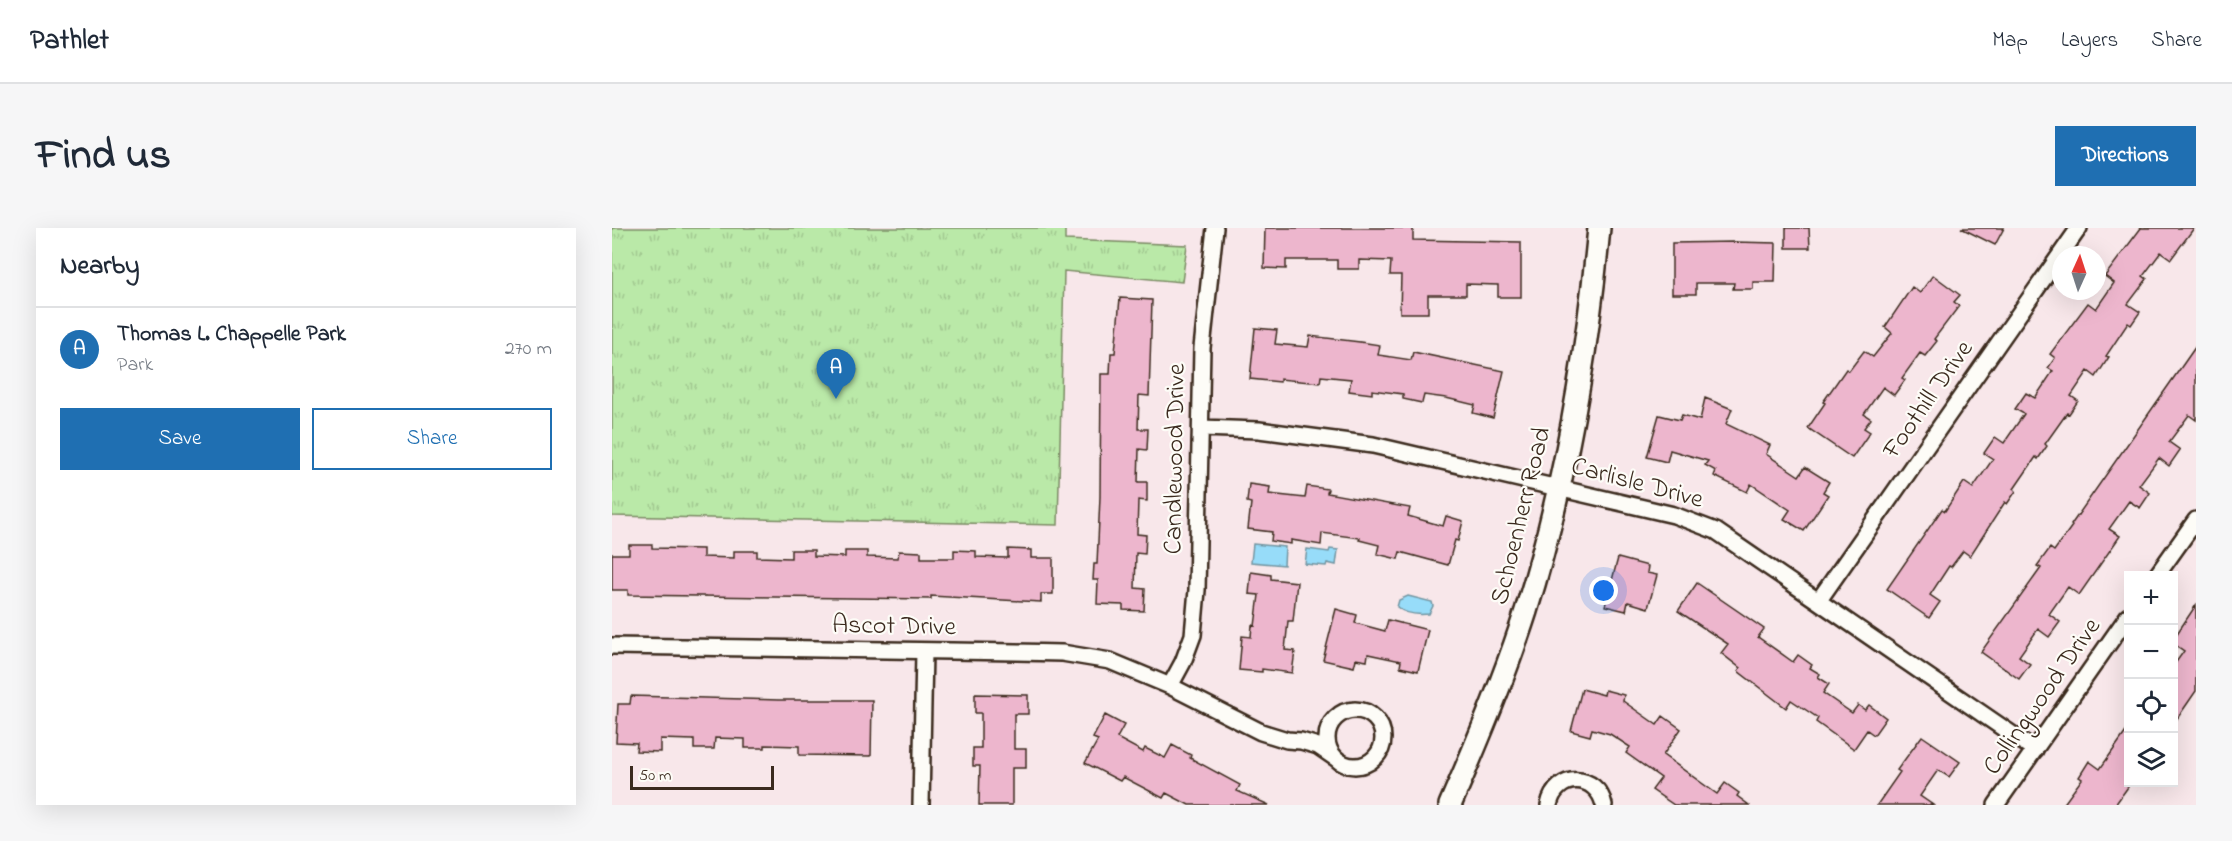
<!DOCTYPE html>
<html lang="en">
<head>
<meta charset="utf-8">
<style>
	body { margin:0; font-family:"Indie Flower",sans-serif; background:#f6f6f7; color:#1f2937 }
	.controls { position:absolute; right:18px; bottom:18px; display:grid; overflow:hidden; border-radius:0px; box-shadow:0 6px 24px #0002 }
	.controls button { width:54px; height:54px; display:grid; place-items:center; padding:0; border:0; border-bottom:2px solid #e0e1e3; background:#fff; color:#1f2937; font:30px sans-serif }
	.compass { position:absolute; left:1440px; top:18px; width:54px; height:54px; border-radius:50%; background:#fff; box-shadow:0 6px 24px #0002; rotate:3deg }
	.scale { position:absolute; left:18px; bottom:15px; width:144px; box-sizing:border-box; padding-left:6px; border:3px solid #3b2a1e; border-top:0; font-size:16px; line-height:21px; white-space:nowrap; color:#3b2a1e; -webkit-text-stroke:4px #fdfcf7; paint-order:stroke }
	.you { position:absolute; left:992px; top:363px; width:21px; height:21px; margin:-15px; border:4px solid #fff; border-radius:50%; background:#1a73e8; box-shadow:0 0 0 9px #1a73e833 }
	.badge { display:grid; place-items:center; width:39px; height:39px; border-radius:50%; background:#1f6fb2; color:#fff; font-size:20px; font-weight:700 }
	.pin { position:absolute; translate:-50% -50px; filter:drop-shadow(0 2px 3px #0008) }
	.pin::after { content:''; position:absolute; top:32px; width:21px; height:18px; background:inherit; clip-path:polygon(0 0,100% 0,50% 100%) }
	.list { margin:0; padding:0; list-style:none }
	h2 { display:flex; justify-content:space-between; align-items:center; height:78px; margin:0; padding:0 24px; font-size:26px }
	h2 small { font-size:20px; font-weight:400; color:#747a83 }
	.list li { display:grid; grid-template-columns:39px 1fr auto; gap:18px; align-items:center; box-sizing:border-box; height:84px; padding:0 24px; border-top:2px solid #e0e1e3 }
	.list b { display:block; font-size:22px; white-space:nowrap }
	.list p { margin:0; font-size:20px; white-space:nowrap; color:#747a83 }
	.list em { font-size:20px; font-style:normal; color:#747a83 }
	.actions { display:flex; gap:12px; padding:18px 24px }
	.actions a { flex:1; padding:14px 0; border:2px solid #1f6fb2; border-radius:0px; text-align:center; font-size:21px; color:#1f6fb2 }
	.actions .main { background:#1f6fb2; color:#fff }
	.icon { flex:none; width:33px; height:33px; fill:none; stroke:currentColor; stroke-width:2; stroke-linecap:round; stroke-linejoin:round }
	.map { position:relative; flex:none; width:1584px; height:577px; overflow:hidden; border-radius:0px }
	header { display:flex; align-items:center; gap:36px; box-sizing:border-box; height:84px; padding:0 30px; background:#fff; border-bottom:2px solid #e0e1e3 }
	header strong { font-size:28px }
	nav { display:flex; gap:33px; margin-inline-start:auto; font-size:21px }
	.intro { display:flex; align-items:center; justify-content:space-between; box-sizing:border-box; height:144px; padding:0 36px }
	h1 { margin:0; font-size:42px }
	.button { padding:15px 27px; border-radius:0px; background:#1f6fb2; color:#fff; font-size:21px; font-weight:700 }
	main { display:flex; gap:36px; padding:0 36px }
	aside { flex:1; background:#fff; border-radius:0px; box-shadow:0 6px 24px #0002 }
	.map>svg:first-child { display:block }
	.park { fill:url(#park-tufts); stroke:#7a8a63; stroke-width:1.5 }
	.water { fill:#97dcf9; stroke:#7295a1; stroke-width:1.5 }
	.building { fill:#edb6cd; stroke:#3b2a1e; stroke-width:1.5 }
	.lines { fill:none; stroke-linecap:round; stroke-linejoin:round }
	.street-casing { stroke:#3b2a1e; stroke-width:20 }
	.secondary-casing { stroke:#3b2a1e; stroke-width:26 }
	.street { stroke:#fdfcf7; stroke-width:15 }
	.secondary { stroke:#fdfcf7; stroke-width:21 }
	.labels { text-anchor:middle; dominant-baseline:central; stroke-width:4.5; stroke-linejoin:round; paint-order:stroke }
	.street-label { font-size:26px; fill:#3b2a1e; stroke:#fdfcf7 }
</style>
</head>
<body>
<header>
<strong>Pathlet</strong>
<nav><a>Map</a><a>Layers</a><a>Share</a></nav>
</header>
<div class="intro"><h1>Find us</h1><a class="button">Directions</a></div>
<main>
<aside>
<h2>Nearby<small></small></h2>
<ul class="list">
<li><span class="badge">A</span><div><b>Thomas L. Chappelle Park</b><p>Park</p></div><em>270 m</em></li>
</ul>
<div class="actions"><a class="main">Save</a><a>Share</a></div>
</aside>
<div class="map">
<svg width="1584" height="577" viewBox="0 0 1584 577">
	<defs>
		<pattern id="park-tufts" width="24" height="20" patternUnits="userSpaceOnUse" patternTransform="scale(1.5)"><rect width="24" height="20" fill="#bae9a8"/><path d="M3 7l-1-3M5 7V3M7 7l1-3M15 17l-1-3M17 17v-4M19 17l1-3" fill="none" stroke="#a1c890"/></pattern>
	</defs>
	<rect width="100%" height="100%" fill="#f8e7ea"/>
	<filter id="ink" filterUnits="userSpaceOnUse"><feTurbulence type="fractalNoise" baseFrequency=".0167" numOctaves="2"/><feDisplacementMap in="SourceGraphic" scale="12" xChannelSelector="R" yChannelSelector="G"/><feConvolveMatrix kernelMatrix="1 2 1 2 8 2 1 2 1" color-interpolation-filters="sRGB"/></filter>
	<g filter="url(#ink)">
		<!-- park -->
		<path class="park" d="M0,0H453V12L575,17L570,54L452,43L446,297L0,288Z"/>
		<!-- water -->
		<path class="water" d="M641,316L673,319L672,337L639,334Z
			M695,321L717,324L718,321L726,322L724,337L715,335L714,338L693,336Z
			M796,368L820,374L821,378L817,386C807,387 793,386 785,379L787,372Z"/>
		<!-- building -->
		<path class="building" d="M653,0H801V12L909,14V69H886V57L854,56V67H816V85H788L789,47H778L779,33L747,32V41H725V32H674V41L652,40Z
			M1174,0H1197L1198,20H1174Z
			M1349,0H1392L1383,17Z
			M1529,0H1582L1559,31L1549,24L1531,48L1535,51L1516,76L1528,84L1519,97L1516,95L1494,128L1497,129L1484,149L1476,143L1459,168L1466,173L1457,186L1455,185L1433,216L1435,218L1426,231L1424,229L1402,261L1404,263L1395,276L1393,274L1358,328L1351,323L1339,339L1337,338L1318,367L1328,374L1317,390L1275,361L1330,281L1333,283L1352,254L1361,260L1381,231L1372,225L1383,209L1392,215L1412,186L1403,181L1414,165L1423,170L1441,143L1436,140L1443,130L1438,126L1476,75L1484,81L1502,55L1493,48Z
			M1122,14L1164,15L1163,54H1141V61H1121L1122,55H1084V66H1060V15Z
			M1321,47L1348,67L1342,74L1347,78L1322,111L1325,113L1313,128L1308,125L1290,150L1293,152L1282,167L1271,159L1252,186L1259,191L1252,200L1258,204L1240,230L1196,200L1213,175L1211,174L1234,141L1237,143L1252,123L1261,129L1280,105L1273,99L1300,59L1308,65Z
			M508,70L540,72L537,168L527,167L526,201H536L535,222L527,221L526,254H535V273L526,272L525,306L534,307L533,326L524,325L523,360L533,361L532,383L511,382V377L485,376L486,352H481L482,336H485L488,269L489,146H498L499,125H503Z
			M643,100L665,102L663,116L696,119L698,108L748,114L768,117L766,127L799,132L801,124L892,143L881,190L861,185L863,177L834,170L812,167L810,175L791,171V166L760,162V166L737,163L739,151L709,148L708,155L668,151V154L638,151Z
			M1584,118V192L1577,187L1557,214L1568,222L1557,238L1547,230L1527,257L1538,265L1528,280L1517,273L1497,301L1508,308L1467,367L1456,359L1437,386L1448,394L1437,409L1426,401L1407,428L1418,436L1407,451L1369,424L1429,340L1425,338L1438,320L1442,323L1460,298L1459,297Z
			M1093,170L1120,181L1114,196L1158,217L1154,226L1187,248L1193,239L1217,254L1211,264L1216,267L1192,303L1172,291L1178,282L1139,256L1135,264L1102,248L1104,243L1093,237L1096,233L1058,222L1055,234L1035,229L1047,187L1068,192L1070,187L1088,192Z
			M637,256L658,259L657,266L693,270L695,258L716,261L715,265L798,280L796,288L831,298L834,288L851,293L846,313L843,312L836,337L788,324L786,331L765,326L767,317L747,312L748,310L710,305L709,317L679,312V316L659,313L660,304L636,301L639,275L635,274Z
			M17,317H40V320L91,321V329L122,330V323H145V329L179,330V322H202V328L233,329V323H255V329L286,330L287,323L309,324V330H342V322L364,323V329L396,330V321L419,322V330H441V366H429V374L319,368V371L16,367V362H0V326H17Z
			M1006,330L1036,338L1035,345L1045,347L1036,380L1016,374L1014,383L993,378Z
			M639,344L659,347V351L685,354L681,393H676L673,422L683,423L680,445L650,441V444L627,442L630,408L639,409L640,397L643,398L647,367L637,366Z
			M1085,355L1152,401L1146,409L1181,434L1186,427L1200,437L1198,440L1208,446L1206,449L1217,456L1211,465L1240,485L1246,477L1253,482L1257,477L1274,490L1262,507L1255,502L1242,521L1204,494L1206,490L1179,472L1174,480L1126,443L1128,440L1109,425L1116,416L1066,383Z
			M1584,377V463L1562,495V437L1572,423L1562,416V410Z
			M724,381L745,387L743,395L773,403L776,392L816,402L806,443L788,439L789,433L756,426L755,433L744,431L742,439L711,432Z
			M970,461L992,467L993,462L1012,467L1011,473L1045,497L1051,488L1069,501L1051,527L1105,566L1113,555L1127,565L1125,568L1137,577H1062L1040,562L1049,550L1014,525L1018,519L998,506L980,501L978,508L959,503Z
			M363,466L416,467V486H402V521H414V540H400V577H367L368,538H361V520H369V485H363Z
			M19,468L166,472H260L259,528L187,527V518L153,517V520H133V511L103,510L102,521H82V512L48,511V524L24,523L25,515L4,514L6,476H18Z
			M493,487L512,497L505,510L531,524L533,520L553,530L560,517L579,527L578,530L628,557L625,563L657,577H577L554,565L551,570L511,549L508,553L473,535L486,512L481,510Z
			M1516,501V559L1503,577H1451L1470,551L1467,549L1477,533L1488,541Z
			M1310,508L1348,534L1337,549L1326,542L1308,568L1321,577H1265L1288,544L1285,542Z"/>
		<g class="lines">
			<defs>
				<path id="street" d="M589,200L647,202L761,217L1062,287L1104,303L1423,522
					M1545,347L1584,292
					M1207,372L1467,0
					M0,418L405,424L450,425L498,433L558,458L649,504L675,512L689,513L706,518L722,529
					M558,458L571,434L581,407L585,362L590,120L603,0
					M715 510a28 28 0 1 1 56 0a28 28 0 1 1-56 0Z
					M309,577L312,423
					M937,577C944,544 985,545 992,577
					M1384,577L1516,388"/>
				<path id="secondary" d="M838,577C866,513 893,449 914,383C953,258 975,130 987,0"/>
			</defs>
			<!-- street casing -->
			<use href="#street" class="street-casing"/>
			<!-- secondary casing -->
			<use href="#secondary" class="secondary-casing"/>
			<!-- street -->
			<use href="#street" class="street"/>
			<!-- secondary -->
			<use href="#secondary" class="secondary"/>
		</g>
	</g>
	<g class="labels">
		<!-- street labels -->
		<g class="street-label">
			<text transform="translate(1317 172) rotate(-55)">Foothill Drive</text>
			<text transform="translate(564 231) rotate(-89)">Candlewood Drive</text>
			<text transform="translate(1025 256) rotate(15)">Carlisle Drive</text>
			<text transform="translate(910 288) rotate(-76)">Schoenherr Road</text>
			<text transform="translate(282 399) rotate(1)">Ascot Drive</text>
			<text transform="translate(1431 469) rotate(-55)">Collingwood Drive</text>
		</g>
	</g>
</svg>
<div class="controls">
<button>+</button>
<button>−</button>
<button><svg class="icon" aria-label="locate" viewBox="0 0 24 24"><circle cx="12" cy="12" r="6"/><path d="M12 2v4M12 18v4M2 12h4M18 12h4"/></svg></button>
<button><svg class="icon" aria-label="layers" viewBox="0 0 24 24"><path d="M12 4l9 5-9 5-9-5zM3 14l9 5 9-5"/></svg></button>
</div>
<svg class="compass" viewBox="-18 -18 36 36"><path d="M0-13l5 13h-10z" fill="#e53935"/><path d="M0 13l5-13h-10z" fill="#747a83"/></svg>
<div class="scale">50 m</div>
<div class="you"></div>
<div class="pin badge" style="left:224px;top:171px">A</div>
</div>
</main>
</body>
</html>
